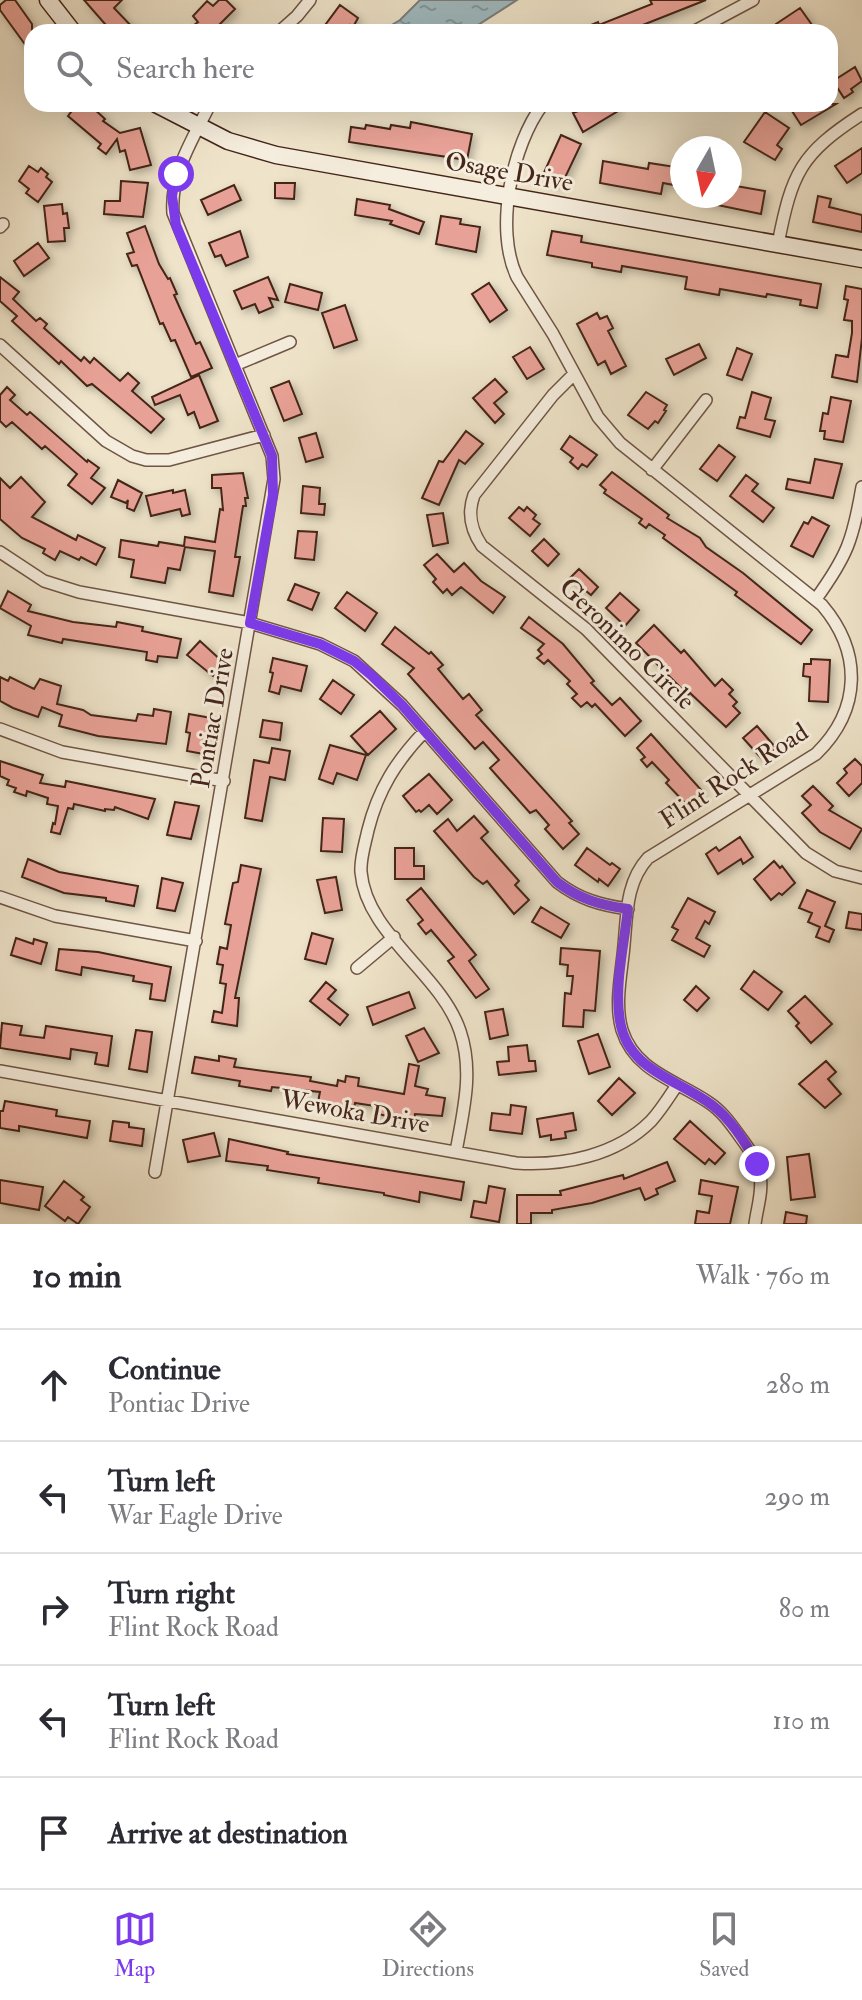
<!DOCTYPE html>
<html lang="en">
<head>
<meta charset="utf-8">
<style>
	body { margin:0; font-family:"IM FELL Double Pica",serif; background:#f2f2f3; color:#2b2b33 }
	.compass { position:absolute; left:670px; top:136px; width:72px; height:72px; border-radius:50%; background:#fff; box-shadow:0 8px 32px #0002; rotate:189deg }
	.stop { position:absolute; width:24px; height:24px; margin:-18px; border:6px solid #7c3aed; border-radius:50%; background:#fff }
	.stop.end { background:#7c3aed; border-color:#fff; box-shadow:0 2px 8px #0008 }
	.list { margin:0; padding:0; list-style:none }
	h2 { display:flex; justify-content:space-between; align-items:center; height:104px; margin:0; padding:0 32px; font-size:34px }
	h2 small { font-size:26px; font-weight:400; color:#7c7c81 }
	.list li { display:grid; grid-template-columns:52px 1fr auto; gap:24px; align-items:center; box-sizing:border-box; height:112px; padding:0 32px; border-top:2px solid #e1e1e2 }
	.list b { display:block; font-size:30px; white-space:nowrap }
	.list p { margin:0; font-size:26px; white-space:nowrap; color:#7c7c81 }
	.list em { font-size:26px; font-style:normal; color:#7c7c81 }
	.icon { flex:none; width:44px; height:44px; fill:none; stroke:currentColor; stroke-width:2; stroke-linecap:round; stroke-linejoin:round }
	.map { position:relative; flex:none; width:862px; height:1224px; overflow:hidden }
	.search { position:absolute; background:#fff; box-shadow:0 8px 32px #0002; left:24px; right:24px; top:24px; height:88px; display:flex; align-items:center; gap:20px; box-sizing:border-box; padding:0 28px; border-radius:24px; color:#7c7c81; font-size:30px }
	.sheet { height:664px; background:#fff }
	nav { display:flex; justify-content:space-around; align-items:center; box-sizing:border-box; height:112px; border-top:2px solid #e1e1e2; background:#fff; font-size:22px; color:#7c7c81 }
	nav a { display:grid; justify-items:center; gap:4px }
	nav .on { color:#7c3aed }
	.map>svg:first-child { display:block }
	.water { fill:url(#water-ripples); stroke:#7b7f7e; stroke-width:2 }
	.building { fill:#e8a196; stroke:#442519; stroke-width:2; filter:url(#shadow) }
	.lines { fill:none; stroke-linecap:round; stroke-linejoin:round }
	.street-casing { stroke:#6f5545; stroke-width:14 }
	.secondary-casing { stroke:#442519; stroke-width:19 }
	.street { stroke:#f5eddd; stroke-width:11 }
	.secondary { stroke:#f5eddd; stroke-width:16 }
	.route { stroke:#7c3aed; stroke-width:10 }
	.labels { text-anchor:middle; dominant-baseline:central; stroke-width:6; stroke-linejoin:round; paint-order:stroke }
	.street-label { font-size:26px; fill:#442519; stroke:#f5eddd }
</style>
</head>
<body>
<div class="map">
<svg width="862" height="1224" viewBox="0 0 862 1224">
	<defs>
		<pattern id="water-ripples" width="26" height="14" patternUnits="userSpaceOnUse" patternTransform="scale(2)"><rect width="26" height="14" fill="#a0bbc2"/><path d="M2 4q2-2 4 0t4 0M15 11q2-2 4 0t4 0" fill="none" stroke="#84989d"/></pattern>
		<filter id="shadow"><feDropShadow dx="3.5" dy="3.5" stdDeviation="4" flood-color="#0004"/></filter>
	</defs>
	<rect width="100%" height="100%" fill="#efe4ca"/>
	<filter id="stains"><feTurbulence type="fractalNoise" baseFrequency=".0025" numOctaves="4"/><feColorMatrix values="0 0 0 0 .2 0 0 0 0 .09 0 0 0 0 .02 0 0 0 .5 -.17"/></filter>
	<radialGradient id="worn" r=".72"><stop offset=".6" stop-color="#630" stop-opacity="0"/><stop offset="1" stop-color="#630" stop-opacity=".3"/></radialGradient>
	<!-- water -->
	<path class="water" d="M420,0H517L467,32H380L400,20Z"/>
	<!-- building -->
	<path class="building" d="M6,0H15L32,24V54L0,10V5Z
		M84,0H122L114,8L137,32H112Z
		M219,0H226L235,9L212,32H201L194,25L198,22L193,16L207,1L213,6Z
		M650,0H706L625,32H574L598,22L599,25L652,4Z
		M340,5L358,18L353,27L350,25L346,32H320Z
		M800,8L817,32H781L776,24Z
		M855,67L862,81L851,89L853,92L844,98L833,81Z
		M63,104H97L93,108L105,119L103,121L120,133L140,128L151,165L130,170L125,150L120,152L117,139L106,154L98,148L101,144L68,116L71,112Z
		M596,104H615L618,111L583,132L573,113Z
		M803,104H836L801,125L792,111Z
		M765,112L789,128L777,145L782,149L775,160L744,142Z
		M411,122L472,134L467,160L349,142L351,127L365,129L366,125L390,129L391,125L410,128Z
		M561,135L581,144L561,186L542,177Z
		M862,148V173L847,183L835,166Z
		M603,161L648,169L649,163L682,168L679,186L663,183L661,194L600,183Z
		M29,166L38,172L41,168L48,174L46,177L52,182L38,202L26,193L29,189L19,181Z
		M121,181L148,183L143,217L104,214L105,201H120Z
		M275,183H295L294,199L275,198Z
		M234,185L241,200L208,215L201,200Z
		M730,185L765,191L761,214L698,201V196H730Z
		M818,196L831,199L829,207L862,215V232L813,222Z
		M357,199L390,205L389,209L424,222L419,234L390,224L392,221L355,215Z
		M62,204L63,214L67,213L69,228H64L65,241L48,242L44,206Z
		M441,216L461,219L460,224L480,227L476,252L436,244Z
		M145,226L159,264L168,279L170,278L177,294L174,295L196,344L200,342L212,368L191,377L175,340L171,341L163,323L160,324L137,265L132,266L127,254L134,252L127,233Z
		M240,231L248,257L226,266L221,255L215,257L209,243Z
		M552,231L582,236L581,242L821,284L817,308L800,305L801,300L767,294L766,297L720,289L719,295L685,289L687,277L622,266L621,272L592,267V263L547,255Z
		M38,243L49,258L24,276L14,261Z
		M0,277L19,292L13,299L36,321L40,318L47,324L44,328L81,361L84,357L90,363L94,358L120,381L128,373L139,383L132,391L164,419L151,433L92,384L87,386L61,361L59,364L12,321L17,316L0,301Z
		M268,277L278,300L269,298L273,307L259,313L255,304L242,309L234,291Z
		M489,283L507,310L490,322L472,294Z
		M290,284L322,293L318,310L285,302Z
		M846,286L862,289V338L857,382L832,377L836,355L848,357L852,333V321L844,320L848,300L844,299Z
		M345,305L357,340L334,348L322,313Z
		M597,313L600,319L607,316L613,328L608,331L626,366L611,374L605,361L598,365L577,324Z
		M699,344L706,358L674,375L666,359Z
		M530,347L544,369L527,379L513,357Z
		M737,348L752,354L742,380L727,375Z
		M199,375L218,421L200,428L194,412L188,415L180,395L155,405L152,397Z
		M495,379L507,392L494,403L504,414L495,423L473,398Z
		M289,381L302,414L284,421L271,388Z
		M7,387L15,395L10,400L27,415L30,412L87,462L88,460L99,468L91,478L105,488L92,504L68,485L77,474L45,446L42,449L12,422L6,427L0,421V395Z
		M646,392L667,405L664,410L666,411L658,423L655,421L648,429L628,415Z
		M752,392L771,398L765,419L775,421L770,437L737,428L740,417L745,418Z
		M831,397L851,401L843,442L824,439L825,431H820L823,413L828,414Z
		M466,431L483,444L465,464L459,460L439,505L422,498L439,461L443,462Z
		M316,433L323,457L306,462L299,438Z
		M570,436L597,455L587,467L582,464L578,469L570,462L573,458L561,449Z
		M719,445L735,457L717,481L700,469Z
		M815,459L842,464L833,498L786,489L788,479L810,483Z
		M612,472L669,515L667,518L700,538L706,547L743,573L812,630L801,644L735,595L737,592L663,538L665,535L649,524L646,528L639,523L642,519L604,493L606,490L600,485Z
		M243,473L248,498H245L246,506H243L235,557H240L233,596L209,592L215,551L185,547L180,570L168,568L165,583L131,577L134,560L119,557L121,540L158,546L159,542L184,546L185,537L215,542L220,509L223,510L221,488H212V475Z
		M746,475L758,484L752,491L774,508L763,522L730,496Z
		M21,477L45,502L32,517L76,540L78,535L105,548L96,565L81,557L79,560L60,551L55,560L43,553L45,549L22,538L0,519V478L10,488Z
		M118,480L142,493L134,511L127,508L128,500L126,503L111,497Z
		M303,486L320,488L319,504H325L324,515L301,513Z
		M173,490V493L185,490L190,514L182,516L180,509L151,516L146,496Z
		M519,507L524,511L527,507L536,515L533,519L540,524L530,536L509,518Z
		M443,513L448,543L433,546L427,515Z
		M812,517L829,526L813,557L791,546L804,522L808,524Z
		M298,531L317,532L314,560L295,558Z
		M544,539L559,554L548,566L532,551Z
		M437,554L454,572L464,563L481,581L505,597L493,613L461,587L452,595L447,589L443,593L433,582L436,579L424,565Z
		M579,569L598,587L591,595L570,578Z
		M295,584L319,593L312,610L288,600Z
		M8,591L31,605L28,611L73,622L116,627L117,622L143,627L142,631L181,639L177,658L158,656L157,662L146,660L147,652L63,639L62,643L28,635L31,626L0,608Z
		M347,592L377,613L365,631L335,608Z
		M620,593L639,610L625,626L606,608Z
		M529,617L563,644L594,681L591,683L612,705L620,698L641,721L625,736L595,704L592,707L587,702L581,707L572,698L577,694L567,684L570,681L548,660L544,664L537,658L542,654L538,650L544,644L521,628Z
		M654,625L681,653L684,650L715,686L722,679L733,690L729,694L737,702L733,706L740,713L726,727L690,693L688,695L636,643Z
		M395,627L429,654L431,652L443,665L438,669L463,699L469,694L482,710L476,715L572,821L569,823L579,834L563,849L545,829L549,825L536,810L530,813L490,768L499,760L483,742L475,749L408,674L414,668L382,644Z
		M200,641L225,664L213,676L187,655Z
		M273,658L307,666L301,691L281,686L279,694L269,691L273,673L270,672Z
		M811,659L830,660L828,702L809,701L810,677L803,676L804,664H811Z
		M0,677L8,681L10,677L34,689L40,679L61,686L57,704L83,710L91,715L136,721L138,714L153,716L154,709L171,712L166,744L98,736L59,726L62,715L42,707L38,717L13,708L0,701Z
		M333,680L354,695L341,714L320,699Z
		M380,711L396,729L368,755L351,736Z
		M189,714L217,719L214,736L207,735L204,754L187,751L190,733L186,732Z
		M263,720L282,723L280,740L260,737Z
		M757,726L776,748L763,760L743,738Z
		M651,734L702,791L687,805L666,783L669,780L652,762L647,767L641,760L645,757L637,748Z
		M330,745L366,755L357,780L337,773L333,784L319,779Z
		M272,748L290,751L285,780L270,777L262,821L245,818L254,760L269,763Z
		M855,759L862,766V783L849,796L837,783L847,773L844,769Z
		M0,761L43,775L40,783L65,787L66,781L155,799L148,819L115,807L114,810L105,809V811L74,804L73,809L68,808L60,834L51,832L53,823L55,824L58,806L47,804L48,798L27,791L26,796L14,792L16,788L7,785L9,780L0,776Z
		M429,774L452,800L437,814L429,805L421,812L419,810L416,812L403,796Z
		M813,786L833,806L829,810L862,829L850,849L820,832L802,813L811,805L802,796Z
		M175,802L199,806L191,839L167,835Z
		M474,816L488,832L481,838L519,881L515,885L529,900L514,914L487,881L483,884L474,877L434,831L448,819L457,831Z
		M323,818L344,819L342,852L321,851Z
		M740,837L753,857L743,864L741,859L718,874L706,854L716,847L719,851Z
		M395,848H414V866H424V879H395Z
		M587,848L610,865L612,863L620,869L608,886L599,879L598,882L575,865Z
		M28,859L59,872L138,886L134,906L106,901V898L64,893L22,877Z
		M774,861L780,868L782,866L795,883L782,895L779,893L771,900L754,879Z
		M241,865L261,869L235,998H239L237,1026L212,1022L214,1011L222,1013L226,984L220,983L223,965L217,964L220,947L227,949L231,925L225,924L233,883L238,882Z
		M336,877L342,910L325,913L317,880Z
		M162,878L183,883L175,911L157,908Z
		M421,888L476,955L469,961L489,989L476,998L448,961L454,957L431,930L426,934L418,924L423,920L407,900Z
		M807,890L835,902L825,926L834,930L829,942L816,937L820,927L808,922L812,913L799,908Z
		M688,898L715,912L709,924L705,921L696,938L710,946L704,957L672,940L678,930L672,927Z
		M541,907L569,924L561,938L532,922Z
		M849,912L862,914V930L846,928Z
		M312,933L333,939L326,964L305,959Z
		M16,938L33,944L34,939L47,943L41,964L11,955Z
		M561,948L600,951L595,1011L584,1010L583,1027L563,1026L565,993L571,994L573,976H567L568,965L560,964Z
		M59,949L98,952L171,967L165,1001L150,999L152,984L133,981L134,976L82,967L81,975L56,970Z
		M754,971L782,992L768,1010L741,989Z
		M326,982L336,990L328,999L348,1015L340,1025L310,1001Z
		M696,986L709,998L697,1011L684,1000Z
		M409,992L415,1008L373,1025L367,1007Z
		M805,996L832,1024L811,1043L796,1026L799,1023L788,1011Z
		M503,1009L508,1035L490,1039L485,1012Z
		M2,1023L22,1026L20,1035L44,1038L46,1026L112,1036L108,1066L95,1064L97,1053L71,1049L70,1059L0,1048Z
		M424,1028L439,1053L418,1062L406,1036Z
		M136,1030L152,1032L147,1072L129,1069Z
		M598,1034L610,1067L589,1074L578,1041Z
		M527,1045L529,1061H535L536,1071L499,1075L497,1062L509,1061L508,1047Z
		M219,1056L236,1059L234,1067L311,1077L310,1081L337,1086L338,1080L345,1082L346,1076L359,1078L358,1086L404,1094L409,1064L419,1066L415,1086L428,1089L426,1095L445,1098L442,1116L415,1114L414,1121L400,1119L374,1113L375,1106L355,1103L354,1109L318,1102L320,1092L272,1087L271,1091L239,1086L240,1081L192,1073L195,1057L219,1061Z
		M826,1061L836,1072L828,1079L841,1094L825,1108L799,1084Z
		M619,1078L635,1093L612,1115L598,1101Z
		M5,1101L57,1110L56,1116L90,1121L87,1138L19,1126V1131L0,1128V1111H3Z
		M511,1105L526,1107L522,1134L490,1130L492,1113L510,1115Z
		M573,1113L576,1130L565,1132L566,1138L551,1140V1135L540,1137L537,1119Z
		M113,1121L129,1123V1127L144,1129L142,1146L110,1141Z
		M690,1121L725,1153L715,1164L709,1159L705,1164L674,1139Z
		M214,1133L220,1156L188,1162L183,1140Z
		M229,1139L288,1152L287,1154L464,1182L461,1200L420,1192L419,1202L384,1195V1193L318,1183L319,1178L267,1170L268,1166L226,1161Z
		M809,1154L815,1197L791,1200L787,1157Z
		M667,1162L675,1181L656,1189L658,1194L645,1200L640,1188L592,1203L552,1210V1213H531V1224H517V1195H561L560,1191L623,1175L624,1179Z
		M0,1180L43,1187L39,1210L0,1203Z
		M701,1180L738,1187L730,1224H695L697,1211L709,1213L712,1196L699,1194Z
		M64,1181L84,1197L81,1200L90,1207L78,1224L68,1217L65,1221L45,1206Z
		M489,1186L505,1189L499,1222L471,1217L474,1201L486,1203Z
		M786,1212L807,1216L806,1224H784Z"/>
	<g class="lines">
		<defs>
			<path id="street" d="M279,32L297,16L310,0
				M693,32L753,0
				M543,104C512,145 494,229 517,277L553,334L598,417L620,443L822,605C862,652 862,709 816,754L648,858C626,882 627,914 624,945C622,971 614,1003 622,1030C635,1071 675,1080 708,1102C722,1111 731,1124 741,1138C749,1149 758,1161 760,1176C763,1191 757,1208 755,1224
				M0,227L3,224
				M778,244C792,173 800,154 862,114
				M0,345L106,441L132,456L146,460H169L264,435
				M235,365L290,342
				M574,374L553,395L474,495C467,514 471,530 482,546L586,629L806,853L835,871L862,878
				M652,470L706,400
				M0,552L44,581L79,592L250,623L320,644L354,661L402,705L557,882C579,899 600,905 628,909
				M816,599C847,556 853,540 862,487
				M0,729L62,752L224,781
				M425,731C396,761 378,790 368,830C365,844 360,859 361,872C366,934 441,974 460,1031C474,1072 463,1111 456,1152
				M0,897L55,916L196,941
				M357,968L394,937
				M0,1071L516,1163C563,1166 616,1156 651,1121C661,1110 669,1097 677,1085
				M155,1172L274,479L272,456L173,213C170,173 193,139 210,104"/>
			<path id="secondary" d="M48,0L73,32
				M156,104L228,141L276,155L862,259"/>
		</defs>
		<!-- street casing -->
		<use href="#street" class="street-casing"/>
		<!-- secondary casing -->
		<use href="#secondary" class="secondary-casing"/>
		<!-- street -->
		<use href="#street" class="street"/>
		<!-- secondary -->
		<use href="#secondary" class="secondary"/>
	</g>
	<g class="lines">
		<!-- route -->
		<path class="route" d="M176,174L172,196L176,225L272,456L273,495L250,623L320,644L354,661L371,675L402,705L557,882C579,899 600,905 628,909C624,945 614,986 620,1021C628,1071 678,1079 712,1105C732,1120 746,1143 757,1164"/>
	</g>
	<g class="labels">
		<!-- street labels -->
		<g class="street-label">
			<text transform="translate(509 172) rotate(10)">Osage Drive</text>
			<text transform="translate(627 644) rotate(44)">Geronimo Circle</text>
			<text transform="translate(213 718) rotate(-80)">Pontiac Drive</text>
			<text transform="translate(734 776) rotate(-33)">Flint Rock Road</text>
			<text transform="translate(355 1112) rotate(10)">Wewoka Drive</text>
		</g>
	</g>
	<rect width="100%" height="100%" filter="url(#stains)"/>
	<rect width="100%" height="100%" fill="url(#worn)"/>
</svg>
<svg class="compass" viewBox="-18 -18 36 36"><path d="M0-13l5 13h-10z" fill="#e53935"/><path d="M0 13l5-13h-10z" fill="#7c7c81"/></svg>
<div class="stop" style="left:176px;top:174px"></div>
<div class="stop end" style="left:757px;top:1164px"></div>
<div class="search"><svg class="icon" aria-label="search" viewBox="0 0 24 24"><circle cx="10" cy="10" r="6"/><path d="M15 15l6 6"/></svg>Search here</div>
</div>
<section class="sheet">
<h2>10 min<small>Walk · 760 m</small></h2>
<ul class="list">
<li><svg class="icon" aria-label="ahead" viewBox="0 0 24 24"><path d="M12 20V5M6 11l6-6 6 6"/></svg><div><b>Continue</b><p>Pontiac Drive</p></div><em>280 m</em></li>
<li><svg class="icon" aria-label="left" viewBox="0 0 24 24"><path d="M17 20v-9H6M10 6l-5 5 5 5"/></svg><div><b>Turn left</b><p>War Eagle Drive</p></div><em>290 m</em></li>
<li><svg class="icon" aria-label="right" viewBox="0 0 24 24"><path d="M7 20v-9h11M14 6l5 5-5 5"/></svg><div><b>Turn right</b><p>Flint Rock Road</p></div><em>80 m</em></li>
<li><svg class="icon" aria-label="left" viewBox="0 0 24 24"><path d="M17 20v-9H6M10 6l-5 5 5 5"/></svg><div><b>Turn left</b><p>Flint Rock Road</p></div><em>110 m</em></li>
<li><svg class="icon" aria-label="arrive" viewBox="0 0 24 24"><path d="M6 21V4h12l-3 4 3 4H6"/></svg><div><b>Arrive at destination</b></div></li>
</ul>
</section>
<nav>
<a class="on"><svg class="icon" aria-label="map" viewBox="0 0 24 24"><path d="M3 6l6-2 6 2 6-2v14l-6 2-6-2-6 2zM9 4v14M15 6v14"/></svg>Map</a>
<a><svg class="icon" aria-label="directions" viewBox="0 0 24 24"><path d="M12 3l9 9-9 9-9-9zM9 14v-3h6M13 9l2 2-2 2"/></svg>Directions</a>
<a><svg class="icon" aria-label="saved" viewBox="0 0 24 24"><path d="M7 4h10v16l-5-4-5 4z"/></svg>Saved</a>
</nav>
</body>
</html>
